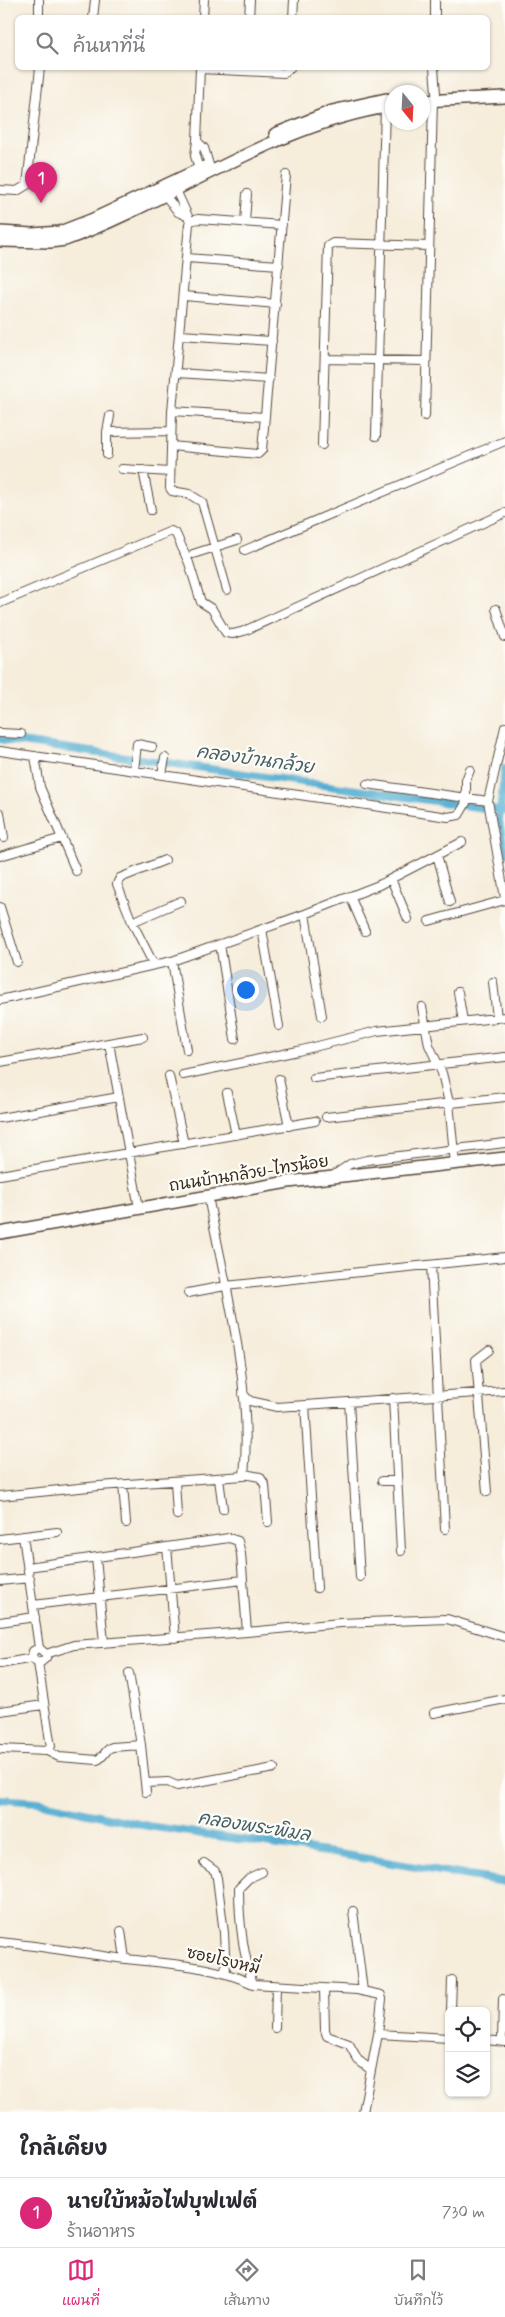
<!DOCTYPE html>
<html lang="th">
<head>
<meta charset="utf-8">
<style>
	body { margin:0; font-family:Mynerve,"Playpen Sans Thai",sans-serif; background:#f7f7f7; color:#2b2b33 }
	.controls { position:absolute; right:15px; bottom:15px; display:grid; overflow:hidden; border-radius:8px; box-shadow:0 1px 4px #0004 }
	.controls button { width:45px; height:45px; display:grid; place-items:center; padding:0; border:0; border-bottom:1px solid #e1e1e2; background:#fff; color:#2b2b33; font:25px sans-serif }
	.compass { position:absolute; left:385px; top:85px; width:45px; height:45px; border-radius:50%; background:#fff; box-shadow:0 1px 4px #0004; rotate:162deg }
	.you { position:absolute; left:245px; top:989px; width:18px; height:18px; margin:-12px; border:4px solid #fff; border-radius:50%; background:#1a73e8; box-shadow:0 0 0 8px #1a73e833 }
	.badge { display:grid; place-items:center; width:32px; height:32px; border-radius:50%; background:#db2777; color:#fff; font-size:16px; font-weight:700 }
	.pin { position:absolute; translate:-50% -41px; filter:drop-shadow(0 1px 2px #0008) }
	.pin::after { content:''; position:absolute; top:26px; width:18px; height:15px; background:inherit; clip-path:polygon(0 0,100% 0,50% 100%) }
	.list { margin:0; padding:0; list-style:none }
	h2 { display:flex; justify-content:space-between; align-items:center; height:65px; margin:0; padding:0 20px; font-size:21px }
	h2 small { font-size:16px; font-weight:400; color:#7c7c81 }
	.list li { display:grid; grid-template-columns:32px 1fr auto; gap:15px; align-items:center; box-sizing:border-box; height:70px; padding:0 20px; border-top:1px solid #e1e1e2 }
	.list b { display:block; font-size:19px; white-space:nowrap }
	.list p { margin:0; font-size:16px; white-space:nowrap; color:#7c7c81 }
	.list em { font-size:16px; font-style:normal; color:#7c7c81 }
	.icon { flex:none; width:28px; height:28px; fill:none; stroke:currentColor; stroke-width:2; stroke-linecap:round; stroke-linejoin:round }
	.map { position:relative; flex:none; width:505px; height:2112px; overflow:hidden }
	.search { position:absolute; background:#fff; box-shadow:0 1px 4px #0004; left:15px; right:15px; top:15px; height:55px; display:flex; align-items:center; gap:12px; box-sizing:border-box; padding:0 18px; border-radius:8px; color:#7c7c81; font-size:19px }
	.sheet { height:135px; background:#fff }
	nav { display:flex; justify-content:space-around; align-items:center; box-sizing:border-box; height:70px; border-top:1px solid #e1e1e2; background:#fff; font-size:14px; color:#7c7c81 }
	nav a { display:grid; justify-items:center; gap:2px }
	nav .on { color:#db2777 }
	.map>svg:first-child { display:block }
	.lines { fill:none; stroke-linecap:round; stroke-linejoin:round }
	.canal { stroke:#54aed2; stroke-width:8 }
	.street-casing { stroke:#57473a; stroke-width:10 }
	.secondary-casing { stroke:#57473a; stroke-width:14 }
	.street { stroke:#fff; stroke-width:8 }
	.secondary { stroke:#fff; stroke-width:11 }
	.labels { text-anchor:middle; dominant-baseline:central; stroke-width:4.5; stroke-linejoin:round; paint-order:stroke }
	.street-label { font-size:16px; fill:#3b2a1e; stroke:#fdfcf7 }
	.water-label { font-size:18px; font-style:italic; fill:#455f66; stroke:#fdfcf7 }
</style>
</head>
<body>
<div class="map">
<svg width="505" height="2112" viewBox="0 0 505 2112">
	<rect width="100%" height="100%" fill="#fdfcf7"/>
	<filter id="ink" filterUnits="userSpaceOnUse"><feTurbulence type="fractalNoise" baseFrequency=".02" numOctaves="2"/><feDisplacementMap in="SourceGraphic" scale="10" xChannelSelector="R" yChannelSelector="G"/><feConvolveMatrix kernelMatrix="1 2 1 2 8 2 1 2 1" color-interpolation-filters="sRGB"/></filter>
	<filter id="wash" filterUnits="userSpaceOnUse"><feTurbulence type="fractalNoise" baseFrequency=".0096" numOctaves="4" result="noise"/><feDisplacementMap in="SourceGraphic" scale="20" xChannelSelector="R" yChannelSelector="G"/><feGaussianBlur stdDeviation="1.12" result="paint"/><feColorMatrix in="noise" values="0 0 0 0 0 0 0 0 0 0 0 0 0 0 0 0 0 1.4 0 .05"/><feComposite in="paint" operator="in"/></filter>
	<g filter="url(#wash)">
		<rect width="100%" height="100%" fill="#f6eddb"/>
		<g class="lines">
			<!-- canal -->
			<path class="canal" d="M0,739L505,811
				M505,768L499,821L505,854
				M0,1799L38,1802L148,1826L333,1853L505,1882"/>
		</g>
	</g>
	<g filter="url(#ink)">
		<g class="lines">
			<defs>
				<path id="street" d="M39,0V18
					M93,18L95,0
					M203,18L204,0
					M249,18L250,0
					M293,18L294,0
					M435,18V0
					M434,68L436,93
					M200,69L284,73L290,68
					M197,141L204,148L209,165
					M199,169L195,156L197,141L200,68
					M0,190L17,191L27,185L40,68
					M176,190L190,221
					M165,195L178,212L187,216
					M245,222L247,194
					M187,258L279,265
					M184,296L276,304
					M180,335L272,341
					M325,359L426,361
					M177,373L269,379
					M172,411L265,417
					M425,416L433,100
					M107,432L110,416
					M376,436L385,107
					M322,445L328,246L333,243L429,246
					M171,446L258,454L262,450L286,175
					M107,455V432L171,431
					M122,469L170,472
					M143,470L151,510
					M245,550L505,441
					M193,554L237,540
					M227,590L202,502L189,494L172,491L170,488L172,411L189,224L190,221L198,219L282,225
					M0,603L171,531L176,534L189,563L201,602L212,609L226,633L233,634L244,631L505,513
					M496,609L505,637
					M505,727L488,801L505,898
					M0,733L21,734
					M0,751L448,817L459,815L466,803V780L470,770
					M35,756L40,787L76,871
					M134,770L137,744L152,747
					M162,774L165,758
					M367,784L488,801
					M0,813L4,838
					M437,855L450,902
					M0,856L62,838
					M391,879L408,919
					M350,896L365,931
					M0,907L17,962
					M305,914L322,1016
					M429,921L505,900
					M132,922L181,901
					M262,929L279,1026
					M220,944L235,1039
					M172,961L187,1050
					M154,965L132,922L117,884L120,878L165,860
					M493,982L497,1018
					M458,992L463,1021
					M0,1000L172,961L305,914L379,885L462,842
					M422,1007L429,1045L442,1073L449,1103L455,1164
					M109,1043L139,1208
					M0,1062L143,1037
					M183,1075L298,1051L377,1031L505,1017
					M169,1076L184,1144
					M314,1078L505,1057
					M279,1079L289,1126
					M227,1093L236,1135
					M326,1117L505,1097
					M0,1118L119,1097
					M0,1175L315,1121
					M334,1175L350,1164L367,1160L505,1143
					M431,1265L445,1529
					M188,1293L225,1286L505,1257
					M243,1394L250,1401L277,1407L505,1391
					M393,1398L401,1551
					M349,1402L360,1577
					M305,1405L317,1588
					M244,1474L260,1477L265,1485L268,1522
					M219,1479L223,1509
					M175,1481L177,1515
					M382,1481H397
					M123,1484L126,1523
					M487,1492L476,1360L489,1350
					M0,1496L99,1486L244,1476C253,1383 225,1287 208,1196
					M23,1536L39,1648
					M0,1539L57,1532
					M167,1547L175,1638
					M96,1558L104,1643
					M28,1567L229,1538L238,1541L241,1554L247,1632
					M0,1581L30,1578
					M33,1605L243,1580
					M0,1622L35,1617
					M46,1654L39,1648L33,1651L32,1656L36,1662L40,1663L46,1658V1654L74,1645L247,1632L340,1623L447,1619L505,1637
					M38,1663L50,1741L51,1746L47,1751
					M0,1664L33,1658
					M129,1673L141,1745
					M0,1711L44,1705
					M434,1713L505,1699
					M0,1749L47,1751L59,1757L97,1760C105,1757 105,1749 112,1747L141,1745L146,1792
					M145,1783L168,1782L177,1786L274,1768
					M204,1863L215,1871L217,1878L224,1933L226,1974
					M353,1911L363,1991
					M121,1931L125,1959
					M0,1942C42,1946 84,1954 126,1959C169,1964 213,1965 253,1984L357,1990L381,1995L382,1999L378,2034L363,2112
					M253,1984C243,1954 239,1920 239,1888L249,1878L262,1872
					M324,1989L325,2030L327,2036L349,2044L358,2060L371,2070
					M451,2011L452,1980
					M275,2028L276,1986
					M378,2034L449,2038
					M486,2040L505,2042
					M502,2041L503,1999"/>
				<path id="secondary" d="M422,101L505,97
					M275,134L332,111L386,99
					M0,232L32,234L60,232L91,220L204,167
					M0,241L50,242L65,240C176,199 274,124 392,106
					M0,1233L288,1182L505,1158"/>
			</defs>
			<!-- street casing -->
			<use href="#street" class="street-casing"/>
			<!-- secondary casing -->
			<use href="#secondary" class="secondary-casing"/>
			<!-- street -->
			<use href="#street" class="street"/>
			<!-- secondary -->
			<use href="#secondary" class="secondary"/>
		</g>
	</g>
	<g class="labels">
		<!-- street labels -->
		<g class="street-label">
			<text transform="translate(249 1174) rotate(-9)">ถนนบ้านกล้วย-ไทรน้อย</text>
			<text transform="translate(223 1961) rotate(13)">ซอยโรงหมี่</text>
		</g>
		<!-- water labels -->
		<g class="water-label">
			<text transform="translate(255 760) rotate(8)">คลองบ้านกล้วย</text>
			<text transform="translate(254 1827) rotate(9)">คลองพระพิมล</text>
		</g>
	</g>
</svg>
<div class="controls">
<button><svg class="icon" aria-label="locate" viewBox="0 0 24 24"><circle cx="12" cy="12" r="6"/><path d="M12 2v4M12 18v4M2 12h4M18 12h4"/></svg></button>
<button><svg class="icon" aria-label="layers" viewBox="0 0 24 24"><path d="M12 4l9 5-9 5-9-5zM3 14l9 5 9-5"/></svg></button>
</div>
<svg class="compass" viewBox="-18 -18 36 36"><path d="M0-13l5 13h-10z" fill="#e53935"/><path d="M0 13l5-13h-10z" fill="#7c7c81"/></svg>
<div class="you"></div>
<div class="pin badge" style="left:41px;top:203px">1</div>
<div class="search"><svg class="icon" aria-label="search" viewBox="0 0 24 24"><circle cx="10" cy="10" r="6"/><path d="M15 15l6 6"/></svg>ค้นหาที่นี่</div>
</div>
<section class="sheet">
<h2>ใกล้เคียง<small></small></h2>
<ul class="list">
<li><span class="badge">1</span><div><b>นายใบ้หม้อไฟบุฟเฟต์</b><p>ร้านอาหาร</p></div><em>730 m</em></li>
</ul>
</section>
<nav>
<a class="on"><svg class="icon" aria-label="map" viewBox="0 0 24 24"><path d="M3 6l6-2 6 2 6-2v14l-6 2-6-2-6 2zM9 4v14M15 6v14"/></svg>แผนที่</a>
<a><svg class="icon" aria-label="directions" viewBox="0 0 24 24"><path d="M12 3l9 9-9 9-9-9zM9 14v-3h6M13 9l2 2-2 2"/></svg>เส้นทาง</a>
<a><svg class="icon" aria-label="saved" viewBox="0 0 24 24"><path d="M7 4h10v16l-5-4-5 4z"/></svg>บันทึกไว้</a>
</nav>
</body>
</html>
